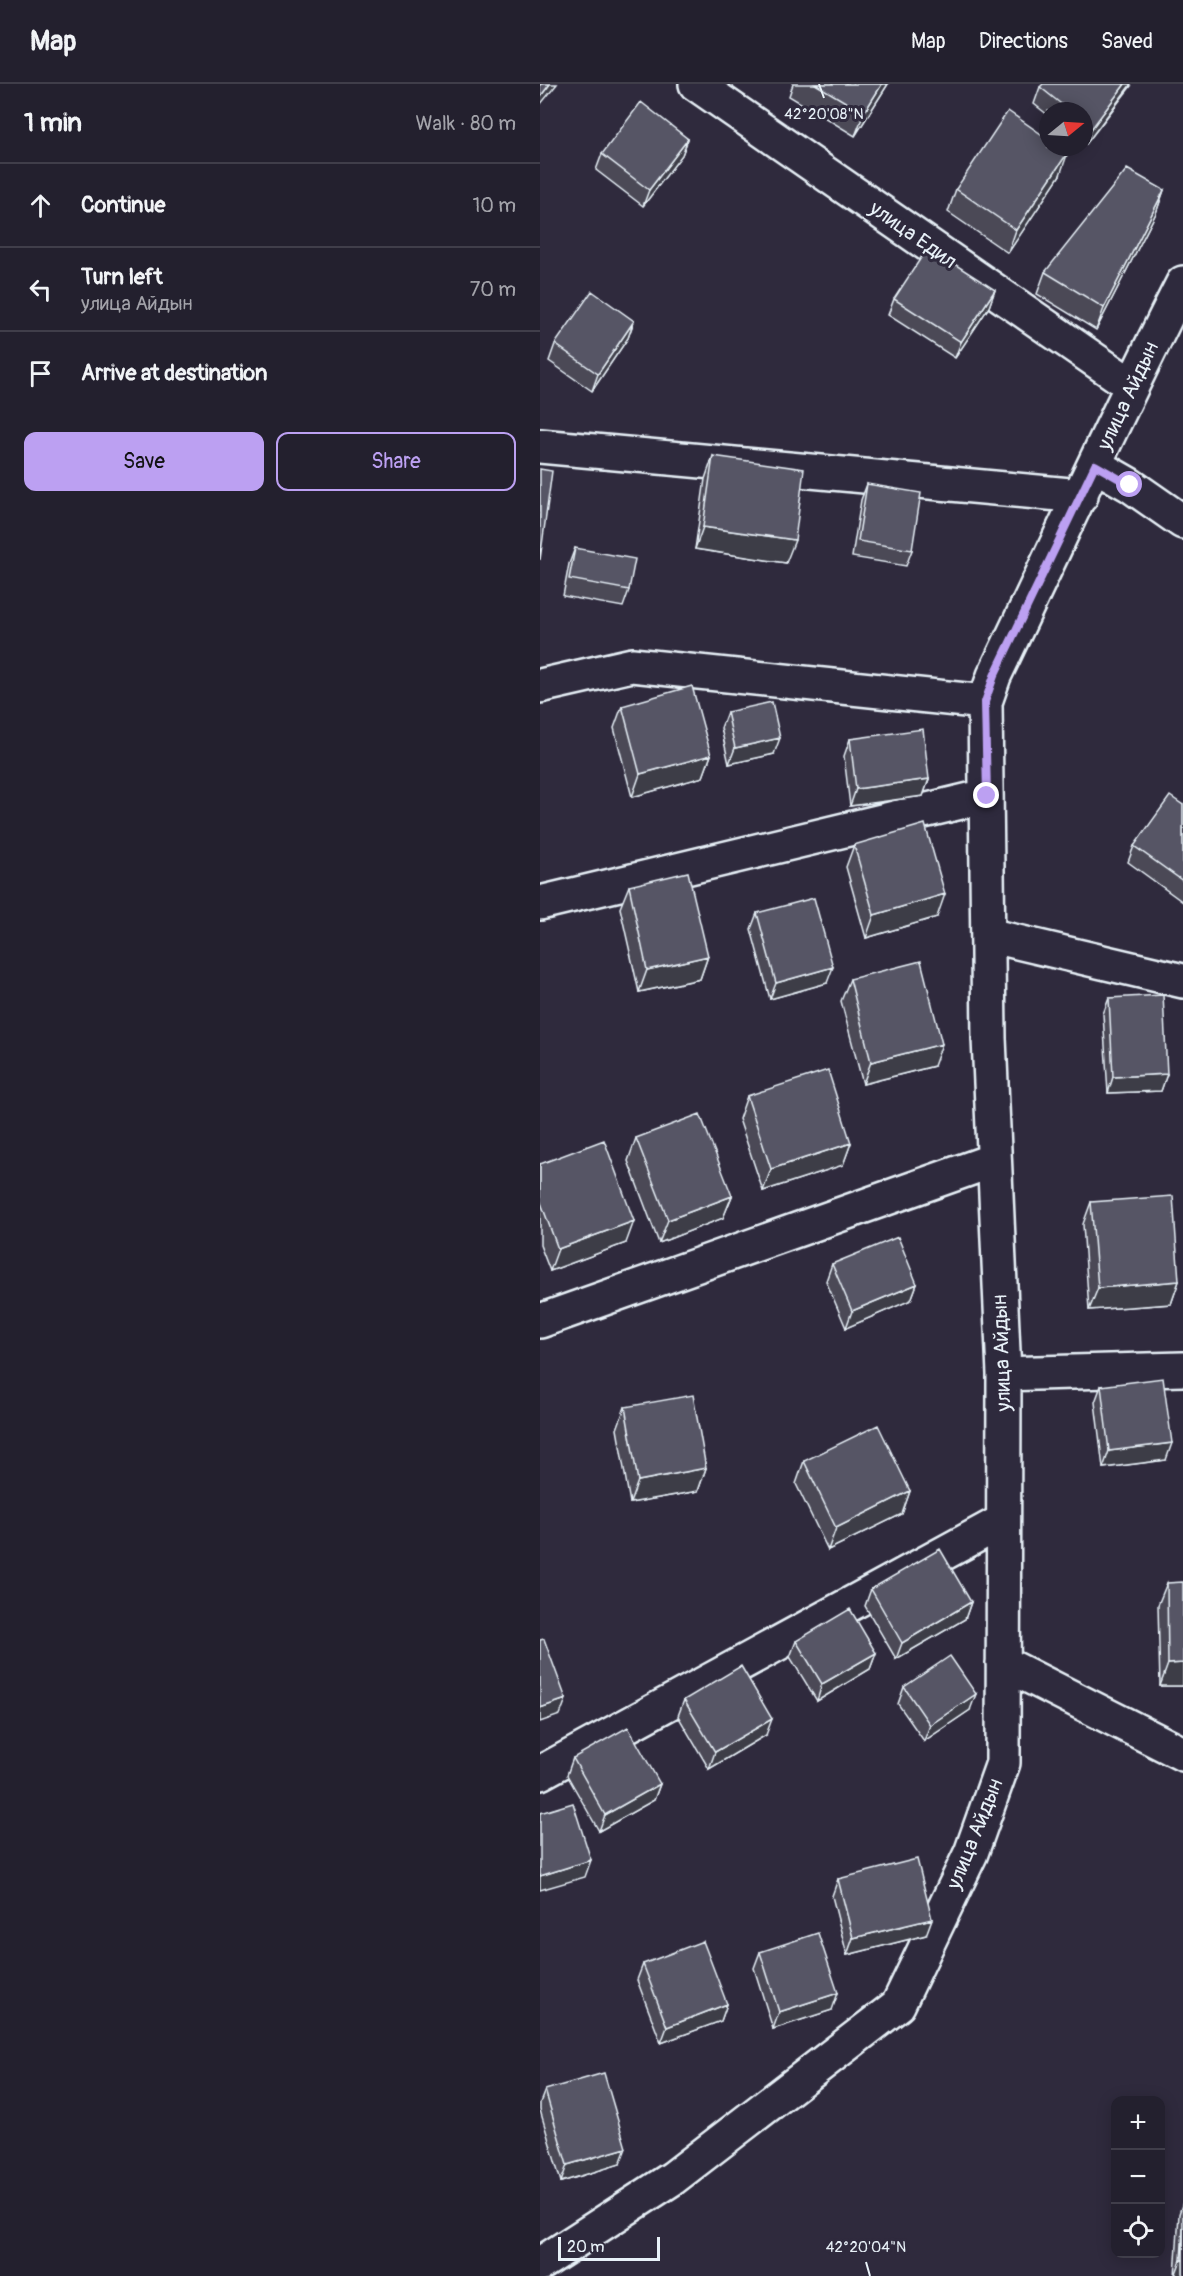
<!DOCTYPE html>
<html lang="en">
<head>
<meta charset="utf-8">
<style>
	body { margin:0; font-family:Pangolin,sans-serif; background:#2f2d3a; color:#f1f3f6 }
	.controls { position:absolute; right:18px; bottom:18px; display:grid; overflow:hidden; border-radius:12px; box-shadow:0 3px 15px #0003 }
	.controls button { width:54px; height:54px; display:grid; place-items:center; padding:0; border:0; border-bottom:2px solid #403e4a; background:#23202e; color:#f1f3f6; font:30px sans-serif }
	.compass { position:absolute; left:499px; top:18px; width:54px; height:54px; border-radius:50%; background:#23202e; box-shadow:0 3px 15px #0003; rotate:72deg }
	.scale { position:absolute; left:18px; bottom:15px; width:102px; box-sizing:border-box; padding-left:6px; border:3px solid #e8f1f8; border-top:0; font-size:16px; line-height:21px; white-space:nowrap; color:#e8f1f8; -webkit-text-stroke:4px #2f2a3d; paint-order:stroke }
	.stop { position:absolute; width:18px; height:18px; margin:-14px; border:4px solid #bca0f2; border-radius:50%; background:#fff }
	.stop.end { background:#bca0f2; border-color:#fff; box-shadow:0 2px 6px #0008 }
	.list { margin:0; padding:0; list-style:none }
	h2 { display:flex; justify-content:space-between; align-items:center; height:78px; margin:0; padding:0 24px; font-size:26px }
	h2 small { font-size:20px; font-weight:400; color:#a3a3aa }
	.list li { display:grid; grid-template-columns:39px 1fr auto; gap:18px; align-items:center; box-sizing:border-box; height:84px; padding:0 24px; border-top:2px solid #403e4a }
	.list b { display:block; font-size:22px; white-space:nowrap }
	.list p { margin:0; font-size:20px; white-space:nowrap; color:#a3a3aa }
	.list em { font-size:20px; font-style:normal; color:#a3a3aa }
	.actions { display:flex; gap:12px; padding:18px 24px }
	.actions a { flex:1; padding:14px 0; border:2px solid #bca0f2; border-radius:12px; text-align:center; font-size:21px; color:#bca0f2 }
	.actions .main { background:#bca0f2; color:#111 }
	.icon { flex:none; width:33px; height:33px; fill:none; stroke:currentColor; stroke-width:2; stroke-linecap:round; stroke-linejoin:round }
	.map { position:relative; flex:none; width:643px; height:2192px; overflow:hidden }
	header { display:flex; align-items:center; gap:36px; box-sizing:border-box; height:84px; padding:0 30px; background:#23202e; border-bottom:2px solid #403e4a }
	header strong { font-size:28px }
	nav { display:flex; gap:33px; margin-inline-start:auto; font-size:21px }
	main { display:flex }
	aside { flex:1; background:#23202e }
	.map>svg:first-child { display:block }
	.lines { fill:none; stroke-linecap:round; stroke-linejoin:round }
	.minor-casing { stroke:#e8f1f8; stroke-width:38 }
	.minor { stroke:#2f2a3d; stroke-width:33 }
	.wall { fill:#4b4957; stroke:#e8f1f8; stroke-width:1.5 }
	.shaded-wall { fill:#3d3c47; stroke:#e8f1f8; stroke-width:1.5 }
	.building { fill:#575565; stroke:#e8f1f8; stroke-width:1.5 }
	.route { stroke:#bca0f2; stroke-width:8 }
	.ticks { fill:none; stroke:#e8f1f8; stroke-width:2 }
	.labels { text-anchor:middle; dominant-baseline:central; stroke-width:6; stroke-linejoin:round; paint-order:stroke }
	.street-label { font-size:21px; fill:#e8f1f8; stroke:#2f2a3d }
	.ticks-label { font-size:15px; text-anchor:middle; fill:#e8f1f8; stroke:#2f2a3d; stroke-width:6; stroke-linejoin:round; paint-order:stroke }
</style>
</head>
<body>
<header>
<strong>Map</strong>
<nav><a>Map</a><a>Directions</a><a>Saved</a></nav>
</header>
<main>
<aside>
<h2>1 min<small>Walk · 80 m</small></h2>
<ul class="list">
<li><svg class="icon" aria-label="ahead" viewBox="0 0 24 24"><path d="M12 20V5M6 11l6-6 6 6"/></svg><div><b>Continue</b></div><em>10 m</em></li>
<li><svg class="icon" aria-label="left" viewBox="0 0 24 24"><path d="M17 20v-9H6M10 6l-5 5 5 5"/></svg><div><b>Turn left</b><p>улица Айдын</p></div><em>70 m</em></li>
<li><svg class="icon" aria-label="arrive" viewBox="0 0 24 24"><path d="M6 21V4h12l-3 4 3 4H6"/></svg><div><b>Arrive at destination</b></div></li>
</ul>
<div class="actions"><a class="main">Save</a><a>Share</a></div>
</aside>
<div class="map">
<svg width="643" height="2192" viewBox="0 0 643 2192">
	<rect width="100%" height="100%" fill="#2f2a3d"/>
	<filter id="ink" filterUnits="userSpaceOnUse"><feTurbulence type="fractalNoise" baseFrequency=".0167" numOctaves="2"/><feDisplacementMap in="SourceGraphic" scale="12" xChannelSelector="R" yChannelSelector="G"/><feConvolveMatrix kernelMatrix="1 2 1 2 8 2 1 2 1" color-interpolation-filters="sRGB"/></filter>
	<g filter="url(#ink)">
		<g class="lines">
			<defs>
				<path id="minor" d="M156,0L591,301
					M0,362L541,412
					M555,381L590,401L643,438
					M0,602L92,581L445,618
					M0,819L446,712
					M448,851L643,897
					M0,1237L454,1076
					M464,1290L643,1285
					M463,1579L643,1670
					M0,1689L463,1437
					M0,2180L133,2094L358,1921L431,1769L463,1679L464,1290L449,954L445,618L454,592C517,461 577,328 643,199"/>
			</defs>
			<!-- minor casing -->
			<use href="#minor" class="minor-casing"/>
			<!-- minor -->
			<use href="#minor" class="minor"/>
		</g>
		<!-- wall -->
		<path class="wall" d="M253,0H348L315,52L249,12Z
			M591,2L546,60L544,59V27H508V31L494,20L500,3Z
			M148,55L142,71L103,122L56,86L62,70Z
			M520,91L468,169L408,128L416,105Z
			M624,106L616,129L556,246L497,210L505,188Z
			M455,206L449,223L415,274L348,231L354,215Z
			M94,237L88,254L52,307L9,277L15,260Z
			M173,372L246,479L155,465L165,395Z
			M327,400L372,466L366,482L312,473L321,416Z
			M35,464L89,506L83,523L23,512L29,480Z
			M82,622L171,671L163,693L92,713L74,644Z
			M187,628L234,670L189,680L181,644Z
			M310,655L389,695L383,712L310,722L304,672Z
			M643,721V818L588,778L594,762Z
			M314,761L397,833L326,854L306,783Z
			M89,802L168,872L160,895L99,908L80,824Z
			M217,829L287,899L230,915L211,845Z
			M310,895L394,982L323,1000L301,917Z
			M569,914L627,990L621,1007L568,1009L563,930Z
			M207,1012L311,1059L303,1081L223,1107L199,1035Z
			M96,1054L192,1112L183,1134L119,1159L88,1077Z
			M0,1080L86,1159L10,1187L0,1161Z
			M551,1118L639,1197L631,1220L549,1226L543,1140Z
			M292,1180L377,1200L371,1216L306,1244L286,1197Z
			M561,1302L626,1376L563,1384L555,1318Z
			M85,1323L166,1384L158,1407L90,1419L77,1345Z
			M264,1377L370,1407L362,1430L288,1466L256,1400Z
			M627,1499L643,1602H620L618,1521Z
			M331,1505L431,1518L425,1535L356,1575L325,1522Z
			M256,1557L336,1569L330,1585L277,1617L250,1573Z
			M364,1603L430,1626L384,1657L358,1620Z
			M144,1616L226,1651L169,1685L138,1632Z
			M33,1674L120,1700L114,1716L59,1747L27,1691Z
			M298,1795L386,1851L307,1871L292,1812Z
			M220,1868L292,1926L233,1945L214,1884Z
			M103,1880L187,1920L181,1937L121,1959L97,1896Z
			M5,2006L80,2080L21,2098L0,2026V2019Z
			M643,2118V2192H635L639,2130Z"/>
		<!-- shaded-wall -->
		<path class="shaded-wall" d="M10,0H17L0,21V13Z
			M342,0H348L315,52L324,29Z
			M585,0H591L546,60L552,44Z
			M148,55L142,71L103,122L109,106Z
			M528,68L520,91L468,169L476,146Z
			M624,106L616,129L556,246L564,224Z
			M455,206L449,223L415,274L421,258Z
			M94,237L88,254L52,307L58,290Z
			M163,443L255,456L246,479L155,465Z
			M240,654L234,670L189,680L195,664Z
			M171,671L163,693L92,713L100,690Z
			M389,695L383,712L310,722L316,705Z
			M405,810L397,833L326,854L334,831Z
			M168,872L160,895L99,908L107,886Z
			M293,883L287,899L230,915L236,899Z
			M402,960L394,982L323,1000L331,978Z
			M627,990L621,1007L568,1009L573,993Z
			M311,1059L303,1081L223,1107L231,1085Z
			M192,1112L183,1134L119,1159L128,1136Z
			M94,1137L86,1159L10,1187L18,1165Z
			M639,1197L631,1220L549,1226L558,1204Z
			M377,1200L371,1216L306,1244L312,1227Z
			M632,1359L626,1376L563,1384L569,1367Z
			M166,1384L158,1407L90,1419L98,1397Z
			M370,1407L362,1430L288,1466L296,1444Z
			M431,1518L425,1535L356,1575L362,1559Z
			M336,1569L330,1585L277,1617L282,1600Z
			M643,1579V1602H620L628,1580Z
			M436,1610L430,1626L384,1657L390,1641Z
			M26,1615L20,1631L0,1638V1624Z
			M232,1635L226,1651L169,1685L175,1668Z
			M120,1700L114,1716L59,1747L65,1731Z
			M51,1776L45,1793L0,1806V1792Z
			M392,1835L386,1851L307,1871L313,1854Z
			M298,1909L292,1926L233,1945L239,1928Z
			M187,1920L181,1937L121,1959L127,1943Z
			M86,2064L80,2080L21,2098L27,2081Z
			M641,2176H643V2192H635Z"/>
		<!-- building -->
		<path class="building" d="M0,0H10L0,13Z
			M275,0H342L324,29Z
			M503,0H585L552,44L544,38V27H530L500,3Z
			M101,18L148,55L109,106L62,70Z
			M468,27L508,55V63H520L528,68L476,146L416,105Z
			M587,85L624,106L564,224L505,188Z
			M388,163L455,206L421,258L354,215Z
			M52,207L94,237L58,290L15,260Z
			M173,372L264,385L255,456L163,443Z
			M0,385L12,387L0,476Z
			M327,400L381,409L372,466L318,457Z
			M35,464L95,475L89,506L29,495Z
			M152,602L171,671L100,690L82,622Z
			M232,618L240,654L195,664L187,628Z
			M383,645L389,695L316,705L310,655Z
			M630,712L643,721V797L594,762Z
			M385,740L405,810L334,831L314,761Z
			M148,788L168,872L107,886L89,802Z
			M274,814L293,883L236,899L217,829Z
			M381,877L402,960L331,978L310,895Z
			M623,911L627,990L573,993L569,914Z
			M288,986L311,1059L231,1085L207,1012Z
			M160,1030L192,1112L128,1136L96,1054Z
			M64,1056L94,1137L18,1165L0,1116V1080Z
			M633,1112L639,1197L558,1204L551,1118Z
			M358,1153L377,1200L312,1227L292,1180Z
			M623,1294L632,1359L569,1367L561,1302Z
			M153,1311L166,1384L98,1397L85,1323Z
			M338,1341L370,1407L296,1444L264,1377Z
			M400,1465L431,1518L362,1559L331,1505Z
			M643,1498V1579L628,1580L627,1499Z
			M310,1525L336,1569L282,1600L256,1557Z
			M4,1555L26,1615L0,1624V1556Z
			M410,1572L436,1610L390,1641L364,1603Z
			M201,1582L232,1635L175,1668L144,1616Z
			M88,1643L120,1700L65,1731L33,1674Z
			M33,1719L51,1776L0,1792V1729Z
			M377,1775L392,1835L313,1854L298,1795Z
			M278,1849L298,1909L239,1928L220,1868Z
			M163,1857L187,1920L127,1943L103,1880Z
			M64,1989L86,2064L27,2081L5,2006Z
			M643,2143V2176H641Z"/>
	</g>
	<g class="lines" filter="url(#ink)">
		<!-- route -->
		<path class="route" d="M447,712L445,618L454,592L555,381L590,401"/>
	</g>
	<!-- ticks -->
	<path class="ticks" d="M279,0L284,14M326,2178L330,2192"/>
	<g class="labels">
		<!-- street labels -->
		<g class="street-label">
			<text transform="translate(373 151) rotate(35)">улица Едил</text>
			<text transform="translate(588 312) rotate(-65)">улица Айдын</text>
			<text transform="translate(462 1269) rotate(-92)">улица Айдын</text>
			<text transform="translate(435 1750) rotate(-68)">улица Айдын</text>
		</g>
	</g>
	<g class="ticks-label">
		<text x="284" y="35">42°20'08"N</text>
		<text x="326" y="2168">42°20'04"N</text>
	</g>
</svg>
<div class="controls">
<button>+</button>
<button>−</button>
<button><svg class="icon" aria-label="locate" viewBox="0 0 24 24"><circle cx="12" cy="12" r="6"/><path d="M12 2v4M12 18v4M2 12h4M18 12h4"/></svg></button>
</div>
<svg class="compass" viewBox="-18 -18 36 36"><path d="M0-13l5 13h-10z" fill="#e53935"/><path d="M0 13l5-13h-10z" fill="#a3a3aa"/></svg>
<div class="scale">20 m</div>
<div class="stop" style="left:590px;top:401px"></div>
<div class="stop end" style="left:447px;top:712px"></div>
</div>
</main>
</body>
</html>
